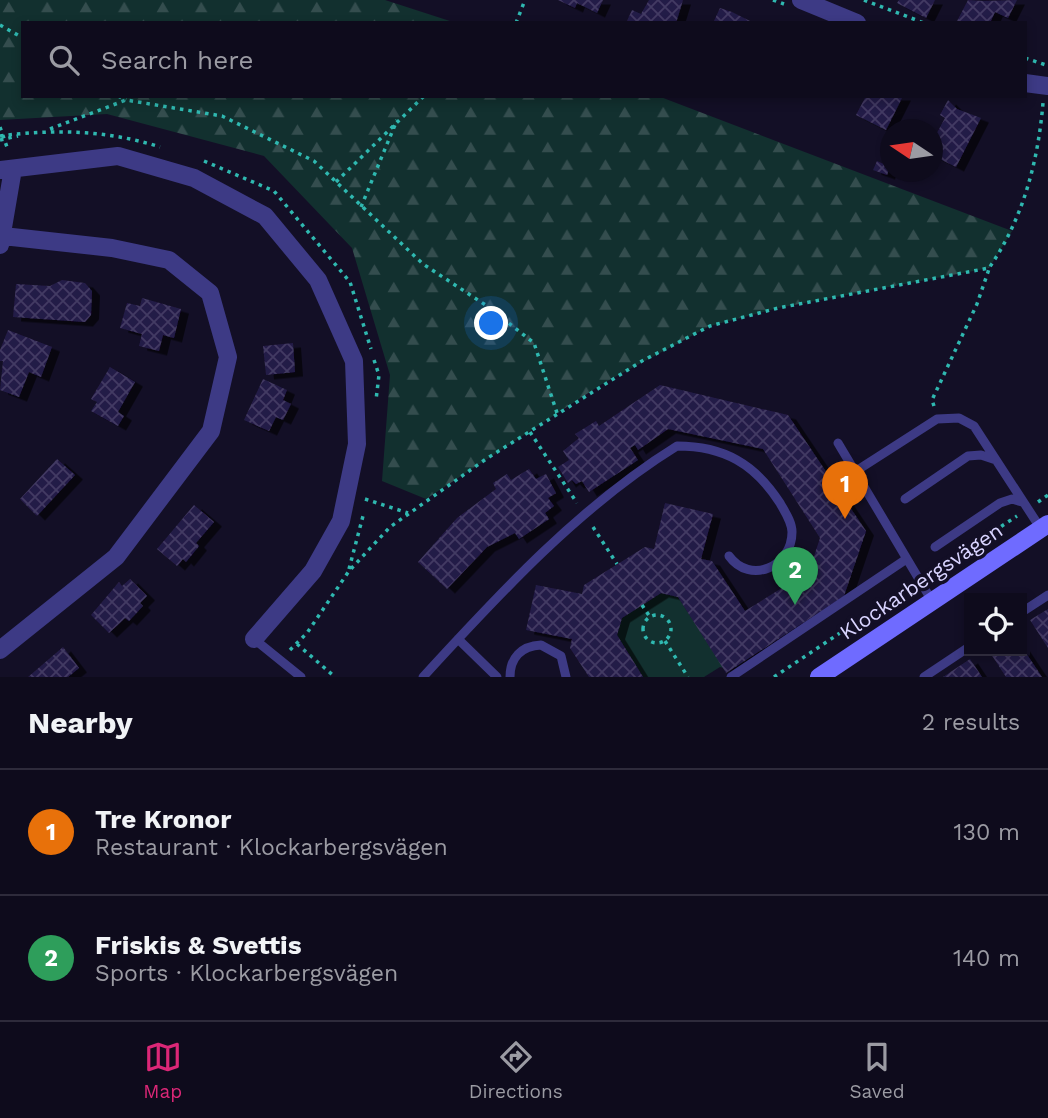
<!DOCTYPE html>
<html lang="en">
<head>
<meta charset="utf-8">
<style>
	body { margin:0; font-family:"Work Sans",sans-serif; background:#1c1929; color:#f1f3f6 }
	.controls { position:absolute; right:21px; bottom:21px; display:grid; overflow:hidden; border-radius:0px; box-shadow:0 4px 10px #0003 }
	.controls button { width:63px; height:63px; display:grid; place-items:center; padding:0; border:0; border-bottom:2px solid #2e2b3b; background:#0e0b1c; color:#f1f3f6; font:35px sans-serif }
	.compass { position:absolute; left:880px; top:119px; width:63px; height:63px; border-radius:50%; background:#0e0b1c; box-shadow:0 4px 10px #0003; rotate:283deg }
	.you { position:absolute; left:492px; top:324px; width:24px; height:24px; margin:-18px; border:5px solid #fff; border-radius:50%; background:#1a73e8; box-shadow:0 0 0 10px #1a73e833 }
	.badge { display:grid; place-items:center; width:46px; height:46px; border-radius:50%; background:#db2777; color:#fff; font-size:23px; font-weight:700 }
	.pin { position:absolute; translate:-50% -58px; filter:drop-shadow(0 2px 4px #0008) }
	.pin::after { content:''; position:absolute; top:37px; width:24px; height:21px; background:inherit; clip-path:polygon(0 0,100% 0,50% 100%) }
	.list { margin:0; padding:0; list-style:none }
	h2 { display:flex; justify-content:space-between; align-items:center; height:91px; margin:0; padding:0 28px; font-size:30px }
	h2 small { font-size:23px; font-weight:400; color:#9b9ba3 }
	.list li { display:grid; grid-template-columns:46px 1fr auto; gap:21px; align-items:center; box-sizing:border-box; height:126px; padding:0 28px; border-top:2px solid #2e2b3b }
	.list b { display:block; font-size:26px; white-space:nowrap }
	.list p { margin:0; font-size:23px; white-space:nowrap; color:#9b9ba3 }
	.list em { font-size:23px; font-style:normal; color:#9b9ba3 }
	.icon { flex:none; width:38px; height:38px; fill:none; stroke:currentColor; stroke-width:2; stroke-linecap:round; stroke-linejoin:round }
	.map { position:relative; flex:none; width:1048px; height:677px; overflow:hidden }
	.search { position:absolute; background:#0e0b1c; box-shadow:0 4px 10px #0003; left:21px; right:21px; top:21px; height:77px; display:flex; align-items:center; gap:18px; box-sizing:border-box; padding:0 24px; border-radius:0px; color:#9b9ba3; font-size:26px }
	.sheet { height:343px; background:#0e0b1c }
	nav { display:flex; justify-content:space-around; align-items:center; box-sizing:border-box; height:98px; border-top:2px solid #2e2b3b; background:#0e0b1c; font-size:19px; color:#9b9ba3 }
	nav a { display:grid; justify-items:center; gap:4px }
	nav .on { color:#db2777 }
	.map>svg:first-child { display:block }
	.green { fill:#12302f }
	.forest { fill:url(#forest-firs) }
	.building { fill:url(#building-cross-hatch); filter:url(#shadow) }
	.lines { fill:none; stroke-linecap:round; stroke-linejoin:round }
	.path { stroke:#2fb8b0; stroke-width:3.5; stroke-dasharray:3.5 5; stroke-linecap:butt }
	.service { stroke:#3d3a85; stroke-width:9 }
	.minor { stroke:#3d3a85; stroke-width:18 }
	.secondary { stroke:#6f6bff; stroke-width:18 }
	.labels { text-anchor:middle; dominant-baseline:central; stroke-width:7; stroke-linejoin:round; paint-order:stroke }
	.street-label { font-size:21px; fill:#d9d4ff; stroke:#130f26 }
</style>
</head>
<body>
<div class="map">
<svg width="1048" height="677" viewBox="0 0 1048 677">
	<defs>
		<pattern id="forest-firs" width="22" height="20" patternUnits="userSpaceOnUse" patternTransform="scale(1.75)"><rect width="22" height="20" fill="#12302f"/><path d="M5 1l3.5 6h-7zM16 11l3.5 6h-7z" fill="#344d4e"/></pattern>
		<pattern id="building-cross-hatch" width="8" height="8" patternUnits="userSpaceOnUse" patternTransform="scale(1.75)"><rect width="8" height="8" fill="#241b47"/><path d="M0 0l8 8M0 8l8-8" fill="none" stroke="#433b63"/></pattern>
		<filter id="shadow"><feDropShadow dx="8" dy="4.5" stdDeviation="0" flood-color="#0009"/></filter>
	</defs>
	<rect width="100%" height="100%" fill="#130f26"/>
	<!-- green -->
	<path class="green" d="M661,593L678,597L724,668L720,667L704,677H643L617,635L622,618Z"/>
	<!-- forest -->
	<path class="forest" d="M0,0H385L456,23H23V96H658L1012,231L989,268L778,308L710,326L602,384L426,499L382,481L390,375L352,248L264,156L107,114L0,120Z"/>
	<!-- building -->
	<path class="building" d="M558,0H603L597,13L577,3L575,8Z
		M649,0H683L676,23H626L632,10L641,14Z
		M899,0H935L926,18L897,3Z
		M968,0L983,1L1017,0L1008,18L995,12L990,23H956Z
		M720,8L732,12L754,23H713Z
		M866,96H903L886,130L856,115Z
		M948,100L957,109L981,118L956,167L932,155V142L945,118L940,115Z
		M877,161L890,167L887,175L873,170Z
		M62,280L85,283L92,291L91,315L85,322L13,317L16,284L50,286Z
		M142,298L181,309L174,338L163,335L159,351L139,346L142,334L120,328L127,303L140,306Z
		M8,330L52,347L41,377L29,372L19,397L0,390L3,361H0V350Z
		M293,343L295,372L266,375L263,346Z
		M110,367L135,382L118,412L124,416L118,426L91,411L97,402L91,399Z
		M263,379L287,390L283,400L291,404L283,420L276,417L269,431L244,420Z
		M660,385L788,415L866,531L844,596L726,673L678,597L661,593L622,618L617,635L643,677H589L570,648L572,639L526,630L536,585L582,594L584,585L645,547L654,549L665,503L713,514L701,559L712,561L745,611L809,571L820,538L763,449L668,429L638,450L635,445L630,448L638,460L589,492L582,481L576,484L572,480L568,483L558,467L569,460L563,451L579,438L575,434L596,421L599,426Z
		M57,459L75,475L37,516L20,499Z
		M529,469L536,479L546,474L556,493L548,498L554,506L545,513L549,519L519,539L515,533L487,547L447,589L418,562L457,518L496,489L493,483L507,474L511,480Z
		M194,505L214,522L196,543L199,546L186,562L183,559L177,566L157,549Z
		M130,579L147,596L140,603L143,606L129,621L125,618L109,633L91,615L119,582L122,586Z
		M1048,609V648L1030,620Z
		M63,647L79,668L68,677H28Z
		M1022,647L1042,677H1006L989,651H1022Z
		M970,659L982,677H943Z"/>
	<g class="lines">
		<!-- path -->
		<path class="path" d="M773,0L784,4
			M864,0L924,23
			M516,23L525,0
			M0,25L23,38
			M1025,58L1046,65
			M118,96L126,100
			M0,127L8,150
			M50,129L126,100L222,116L314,161L423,264L487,306L534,343L557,413
			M0,136C55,129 107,130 160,147
			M0,140L18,136
			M204,161L274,191L350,282L371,349
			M336,182L424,96
			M361,207L397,120
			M374,360L379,375L376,400
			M934,406L932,400L977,304L989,269
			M530,432L577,503
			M365,499L408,513
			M1038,502L1048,495
			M593,527L617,564
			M349,569L363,516
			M930,573L1017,516
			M642,605L650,617
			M643 629a14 14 0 1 1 28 0a14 14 0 1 1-28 0Z
			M665,641L688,677
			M297,644L335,677
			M290,650L307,633L349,571L390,527L486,459L642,361L710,326L778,308L989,268C1023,219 1038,162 1043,103
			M774,677L909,587"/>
		<!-- service -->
		<path class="service" d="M838,443L932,601
			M856,471L937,419L959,418L974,426L1041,529
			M905,499L968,456L981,455L996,460
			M935,547L1000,503L1012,499L1022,502
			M1022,612L1048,595
			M254,639L301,677
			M458,639L497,677
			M423,677C500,593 580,506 677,446C724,446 755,464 780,503C785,512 792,522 792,532C792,567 750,585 729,556
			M510,677C510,658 521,646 541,645L561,656L566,677
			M731,677L905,560
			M924,677L969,647"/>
		<!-- minor -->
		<path class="minor" d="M801,0L857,23
			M1025,83L1048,86
			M0,170L118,156L194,178L265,216L318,280L354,361L357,444L341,521L313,571L254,639
			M0,245L13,169
			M0,650L116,557L211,431L228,357L210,293L169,260L112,248L3,236"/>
		<!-- secondary -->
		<path class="secondary" d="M819,677L1048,524"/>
	</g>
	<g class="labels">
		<!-- street labels -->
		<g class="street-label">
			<text transform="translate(921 581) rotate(-34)">Klockarbergsvägen</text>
		</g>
	</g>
</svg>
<div class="controls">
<button><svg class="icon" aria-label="locate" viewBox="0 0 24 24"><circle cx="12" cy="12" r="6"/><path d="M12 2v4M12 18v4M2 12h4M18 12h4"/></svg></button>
</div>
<svg class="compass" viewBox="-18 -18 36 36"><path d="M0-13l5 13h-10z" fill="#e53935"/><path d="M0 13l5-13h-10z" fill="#9b9ba3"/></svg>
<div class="you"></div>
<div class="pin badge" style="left:845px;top:519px;background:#e8710a">1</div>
<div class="pin badge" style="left:795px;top:605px;background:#2e9e5b">2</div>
<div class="search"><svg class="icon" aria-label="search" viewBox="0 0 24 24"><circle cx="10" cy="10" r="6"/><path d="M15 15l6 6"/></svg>Search here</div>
</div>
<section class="sheet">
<h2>Nearby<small>2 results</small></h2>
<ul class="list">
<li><span class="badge" style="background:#e8710a">1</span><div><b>Tre Kronor</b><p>Restaurant · Klockarbergsvägen</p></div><em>130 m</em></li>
<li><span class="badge" style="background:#2e9e5b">2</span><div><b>Friskis &amp; Svettis</b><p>Sports · Klockarbergsvägen</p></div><em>140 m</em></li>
</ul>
</section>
<nav>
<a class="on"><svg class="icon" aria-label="map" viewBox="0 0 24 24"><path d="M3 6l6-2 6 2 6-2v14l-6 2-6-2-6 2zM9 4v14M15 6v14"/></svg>Map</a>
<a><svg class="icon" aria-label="directions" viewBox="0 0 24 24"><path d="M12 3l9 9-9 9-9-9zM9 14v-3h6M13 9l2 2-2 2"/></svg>Directions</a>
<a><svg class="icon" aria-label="saved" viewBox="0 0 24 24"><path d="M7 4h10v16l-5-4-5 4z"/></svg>Saved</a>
</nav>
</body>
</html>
